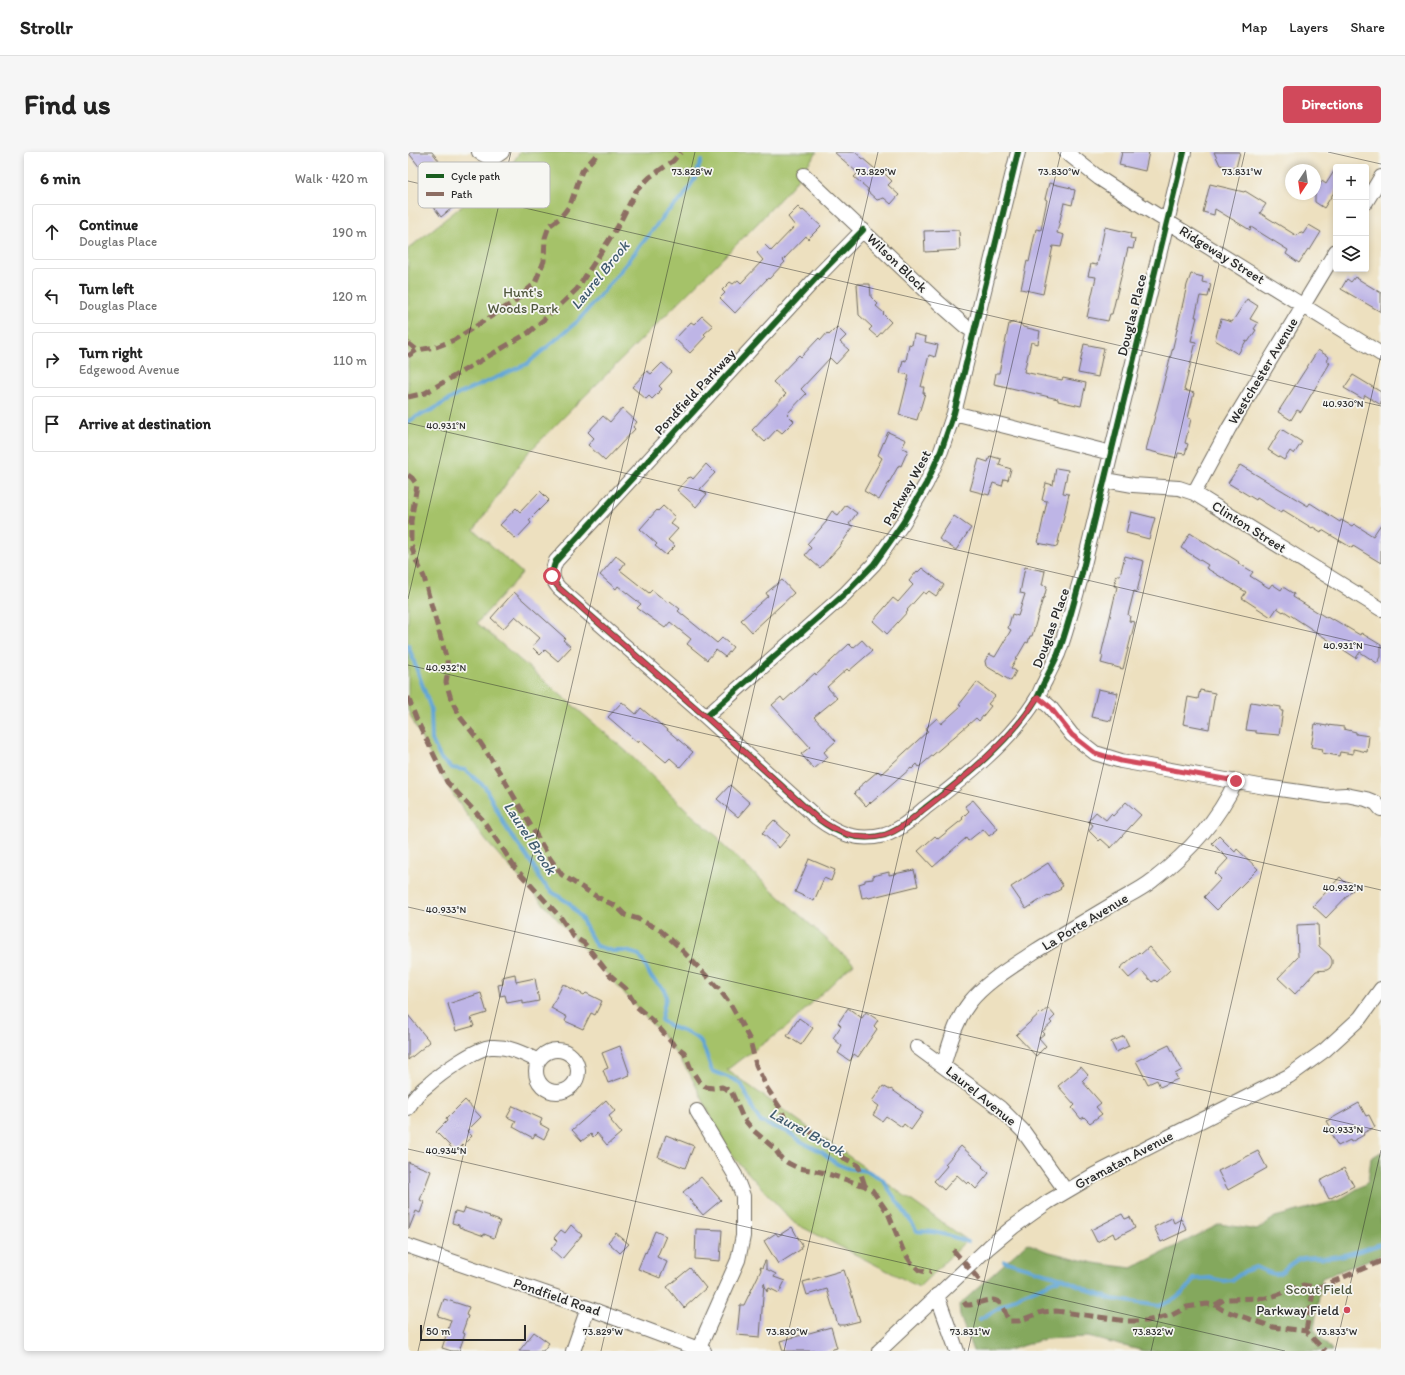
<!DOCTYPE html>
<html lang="en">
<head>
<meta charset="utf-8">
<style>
	body { margin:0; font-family:Itim,sans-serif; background:#f6f6f6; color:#222 }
	.controls { position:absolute; right:12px; top:12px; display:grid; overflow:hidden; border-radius:4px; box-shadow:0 2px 6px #0003 }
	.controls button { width:36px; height:36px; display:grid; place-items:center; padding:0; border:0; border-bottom:1px solid #e0e0e0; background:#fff; color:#222; font:20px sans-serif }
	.compass { position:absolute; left:877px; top:12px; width:36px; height:36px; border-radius:50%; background:#fff; box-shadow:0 2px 6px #0003; rotate:193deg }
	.scale { position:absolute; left:12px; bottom:10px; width:106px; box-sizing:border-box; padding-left:4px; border:2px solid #2b2b2b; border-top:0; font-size:11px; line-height:14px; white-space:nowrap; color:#2b2b2b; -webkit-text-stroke:3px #f6f6f2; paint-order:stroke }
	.stop { position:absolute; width:12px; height:12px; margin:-9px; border:3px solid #d1495b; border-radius:50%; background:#fff }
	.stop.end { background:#d1495b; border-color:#fff; box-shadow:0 1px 4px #0008 }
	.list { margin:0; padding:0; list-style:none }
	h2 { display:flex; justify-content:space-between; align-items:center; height:52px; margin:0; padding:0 16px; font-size:17px }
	h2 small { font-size:13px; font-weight:400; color:#767676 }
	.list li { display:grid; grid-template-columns:26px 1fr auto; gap:12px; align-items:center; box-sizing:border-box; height:56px; margin:0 8px 8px; padding:0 8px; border:1px solid #e0e0e0; border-radius:4px }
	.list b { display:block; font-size:15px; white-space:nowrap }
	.list p { margin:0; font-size:13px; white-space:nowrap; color:#767676 }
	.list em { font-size:13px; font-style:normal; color:#767676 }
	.icon { flex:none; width:22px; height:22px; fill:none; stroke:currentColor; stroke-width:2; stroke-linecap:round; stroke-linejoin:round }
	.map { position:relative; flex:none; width:973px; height:1199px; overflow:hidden; border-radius:4px }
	header { display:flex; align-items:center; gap:24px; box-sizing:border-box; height:56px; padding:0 20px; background:#fff; border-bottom:1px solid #e0e0e0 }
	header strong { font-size:19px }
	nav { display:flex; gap:22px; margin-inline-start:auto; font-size:14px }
	.intro { display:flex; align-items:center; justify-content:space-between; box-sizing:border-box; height:96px; padding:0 24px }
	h1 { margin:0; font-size:28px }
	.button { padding:10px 18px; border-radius:4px; background:#d1495b; color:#fff; font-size:14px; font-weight:700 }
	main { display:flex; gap:24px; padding:0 24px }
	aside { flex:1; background:#fff; border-radius:4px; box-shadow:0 2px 6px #0003 }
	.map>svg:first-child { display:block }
	.green { fill:#a5c269; stroke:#68764a }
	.forest { fill:#84a85d; stroke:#586a44 }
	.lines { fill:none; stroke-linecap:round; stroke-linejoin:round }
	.stream { stroke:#5fa4d5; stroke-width:4 }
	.building { fill:#beb5e6 }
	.minor-casing { stroke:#6f6a5f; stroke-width:16 }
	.minor { stroke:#fff; stroke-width:14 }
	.quiet { stroke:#8d6e63; stroke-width:5; stroke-dasharray:10 5; stroke-linecap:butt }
	.cycleway-casing { stroke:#f6f6f2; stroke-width:8 }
	.cycleway { stroke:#1b5e20; stroke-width:6 }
	.route { stroke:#d1495b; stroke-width:5 }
	.ticks { fill:none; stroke:#2b2b2b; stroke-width:1; stroke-opacity:0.45 }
	.poi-dot { fill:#d1495b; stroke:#f6f6f2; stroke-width:1.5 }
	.labels { text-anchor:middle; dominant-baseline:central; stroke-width:3.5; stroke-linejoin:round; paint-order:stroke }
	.street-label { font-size:14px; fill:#2b2b2b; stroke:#f6f6f2 }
	.park-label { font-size:14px; fill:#50583e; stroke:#f6f6f2 }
	.poi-label { font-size:14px; fill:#2b2b2b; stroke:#f6f6f2; text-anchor:end }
	.water-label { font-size:15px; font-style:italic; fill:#405b6f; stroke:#f6f6f2 }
	.key { fill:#f6f6f2; stroke:#b9b9b6; stroke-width:1 }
	.key-label { font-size:11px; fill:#2b2b2b }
	.ticks-label { font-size:10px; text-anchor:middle; fill:#2b2b2b; stroke:#f6f6f2; stroke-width:3.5; stroke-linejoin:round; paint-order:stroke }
</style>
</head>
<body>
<header>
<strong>Strollr</strong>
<nav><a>Map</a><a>Layers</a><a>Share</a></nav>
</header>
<div class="intro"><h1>Find us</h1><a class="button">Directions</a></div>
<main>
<aside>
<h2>6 min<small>Walk · 420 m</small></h2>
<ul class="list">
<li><svg class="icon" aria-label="ahead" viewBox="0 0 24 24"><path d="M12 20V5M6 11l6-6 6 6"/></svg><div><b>Continue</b><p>Douglas Place</p></div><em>190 m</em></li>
<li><svg class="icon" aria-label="left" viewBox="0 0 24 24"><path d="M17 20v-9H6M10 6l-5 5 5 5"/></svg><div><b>Turn left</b><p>Douglas Place</p></div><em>120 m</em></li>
<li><svg class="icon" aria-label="right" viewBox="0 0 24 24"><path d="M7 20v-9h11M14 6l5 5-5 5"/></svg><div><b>Turn right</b><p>Edgewood Avenue</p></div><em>110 m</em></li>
<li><svg class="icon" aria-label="arrive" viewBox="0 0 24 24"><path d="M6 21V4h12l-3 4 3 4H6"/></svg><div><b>Arrive at destination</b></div></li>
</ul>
</aside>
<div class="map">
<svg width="973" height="1199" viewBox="0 0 973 1199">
	<rect width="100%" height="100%" fill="#f6f6f2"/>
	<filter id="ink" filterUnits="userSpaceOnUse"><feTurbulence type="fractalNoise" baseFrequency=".025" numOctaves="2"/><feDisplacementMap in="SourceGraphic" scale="8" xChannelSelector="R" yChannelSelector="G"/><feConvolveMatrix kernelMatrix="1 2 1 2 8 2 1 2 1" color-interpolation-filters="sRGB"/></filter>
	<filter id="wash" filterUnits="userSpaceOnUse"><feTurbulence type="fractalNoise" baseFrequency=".012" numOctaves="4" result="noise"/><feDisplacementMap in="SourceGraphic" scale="16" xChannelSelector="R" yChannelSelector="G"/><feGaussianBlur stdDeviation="0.9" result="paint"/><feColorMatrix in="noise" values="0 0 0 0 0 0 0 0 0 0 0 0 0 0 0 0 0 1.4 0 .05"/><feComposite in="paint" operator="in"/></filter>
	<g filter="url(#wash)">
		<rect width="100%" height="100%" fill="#ede0bf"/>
		<!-- green -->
		<path class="green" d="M112,0H409L384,34L345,76L119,302L66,378L114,421L69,471L218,599L285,664L312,687L310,689L446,812L436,820L378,876L333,907L319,918L559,1088L511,1135L386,1071L320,999L282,922L257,886L79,690C46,648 22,607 0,558V97L101,16Z"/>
		<!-- forest -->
		<path class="forest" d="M973,1000V1103L914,1126L906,1177L924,1199H736L680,1185L637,1187L597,1199H565L552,1164L551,1153L619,1091L638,1099L686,1111L724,1116L812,1072L849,1078L867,1065L931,1048L960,1030L963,1006Z"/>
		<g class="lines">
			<!-- stream -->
			<path class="stream" d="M0,270L7,265L24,258L49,243L119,212L170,169L210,122L259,60L274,47L286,28L293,9
				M0,493L23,557L24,588L33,607L44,616L57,618L77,635L99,677L126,715L132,728L144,740L161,751L173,766L188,794L204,799H218L231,803L236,811L243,825L257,838L258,845L253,868C263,877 276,878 287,885C297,891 300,909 304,919L327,928L334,933L347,961L352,969L360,973L380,980L394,990L414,1000L429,1012L439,1016L459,1019L474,1027L509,1079C515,1080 520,1079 525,1080C537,1082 549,1086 560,1090
				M596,1109L654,1126L687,1141L704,1147L751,1154L767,1147L779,1137L786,1127L802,1126L815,1129L824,1128L837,1119L848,1115C854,1117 863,1123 869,1122C873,1122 884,1110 891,1107C902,1103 914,1107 925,1105C941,1103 958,1097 973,1092
				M572,1167L611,1144L654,1126"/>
		</g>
		<g id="blocks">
			<!-- building -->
			<path class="building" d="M0,0H24L31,9L29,10L32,15L19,25Z
				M426,0H447L473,22L475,20L484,29L480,33L491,43L483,52L476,46L469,48L459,39L460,37L446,25L450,21Z
				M714,0H741L737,19L711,13Z
				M806,0H832L828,16L812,13Z
				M928,16V37L916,56L907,50V40L914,29L918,32Z
				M28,27L38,40L40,38L50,51L33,65L13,38Z
				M641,31L663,36V37L667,38L664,53L656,51L649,81L656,83L653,95L645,94L635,142L613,137L619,109L621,110L628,77L633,78L639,48L637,47Z
				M802,32L836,40L837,39L858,52L852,61L889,84L892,80L895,82L901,73L913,80L902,98L900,97L891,111L878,102L880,98L843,75L842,78L807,57L806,63L795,60Z
				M390,55L394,59L395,58L413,74L400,87L398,84L375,108L377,110L361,127L360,126L327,161L312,146L317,141L314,138L322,130L325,132L330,128L333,131L355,108L349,101L357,93L363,99L387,74L380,65Z
				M697,75L723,81L722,86L727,87L725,97L720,96L704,162H702L700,169L679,165L688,125L680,124L683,112L689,113Z
				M551,78L552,98L517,100L516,79Z
				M783,122L795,125L794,130L803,132L800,145L792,144L787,165H789L783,189L788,190L776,238L786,241L780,266L783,267L777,291L780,292L777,302L770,301L769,306L738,298L765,195L779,133Z
				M947,125L973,141V160L933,137L939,127L943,130Z
				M449,132H462L463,145L470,152L468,154L476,161L475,162L483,170L469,185L461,178L464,175L451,163Z
				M839,147L850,154L842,167L850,171L846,177L848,178L840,190L838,189L830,202L807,188L813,167L824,170Z
				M294,164L305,174L296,182L298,184L282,201L267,187L283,170L286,172Z
				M606,170L612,171L615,175L632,179L630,192L623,190L616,220L654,228L655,226L678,231L673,254L650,249V247L586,232L588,221H591L601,172Z
				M429,175L438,184L432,190L441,198L428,212L422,206L393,237L398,242L379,262L386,269L374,281L369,277L357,290L344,278L378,242L365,230L391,203L393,205L411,186L413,188L419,181L421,183Z
				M506,182L518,185L517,190L530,193L527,205L521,203L513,235H516L515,241H517L509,268L491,263L501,223L492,221L495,208L498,209L501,192L504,193Z
				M676,192L696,196L690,225L670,221Z
				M910,198L921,205L919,209L922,211L893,260L889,258L883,268L870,260Z
				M254,211L264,220L251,234L254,237L244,247L241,244L238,247L224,235L239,219L243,222Z
				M945,223L973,240V253L957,243L955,247L936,236Z
				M214,256L229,270L225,275L227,277L197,309L180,293L186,286L180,280L195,264L202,270Z
				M873,277L894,290L886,302L882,299L876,308L860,298Z
				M480,280L498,288L494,296L500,298L493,314L491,313L471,348L456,339L474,306L470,303Z
				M582,304L593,307L591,313L603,317L600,328L596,327L594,334L585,331L581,343L562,338L571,307L580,310Z
				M298,312L307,321L292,337L299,342L288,355L269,338L280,326L283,325L285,327Z
				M832,313L900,354L902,351L932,370L933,368L944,374L946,372L965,384L973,372V411L945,394L944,396L914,378L913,380L905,375L904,376L875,358L873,361L849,346L848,348L820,331Z
				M648,316L660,318L655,341L661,342L649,395L630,391L639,349L634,348L638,331L645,333Z
				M132,339L141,348L121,368L123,371L108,387L92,373L108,356L112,360Z
				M438,353L449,361L441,372L445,375L431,395L412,416L397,403L403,396L399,392L419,369L418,368L424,359L430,363Z
				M255,354L267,365L262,371L270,377L260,388L267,394L258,403L247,394L249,392L232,377L249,358L250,359Z
				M723,360L747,366L741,387L718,381Z
				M546,364L563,376L548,398L531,387Z
				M782,381L809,398L810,397L831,410L830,411L845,420L842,424L861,436L864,432L873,438L875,435L886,442L885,445L919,466V465L924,468L925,467L952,483L953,481L973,493V505L969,511L952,500L948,506L876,459L875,460L869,456L863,465L834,446L838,440L798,416L800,413L773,396Z
				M208,404L217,411L212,418L241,441L244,438L260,451L262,449L272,457L270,459L309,491L314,486L325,495L317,505L308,498L299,508L279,492L283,487L262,470L257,476L229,456L233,452L210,434L208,437L192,423Z
				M717,404L736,409L729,440L726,439L720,463L722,464L721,469L727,470L715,517L693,511L695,504L693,503L709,435L706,434L709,423H712Z
				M617,415L637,419L634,433L639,434L636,446H635L624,484H622L620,491L618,490L603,516L608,519L603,529L578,514L577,509L581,502L587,505L603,478L600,476L604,462L610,464L617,442L612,441Z
				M514,416L536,433L528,444L521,439L518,442L515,440L499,458L500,459L479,482L465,469L485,446L490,450L505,433L501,429L509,419L510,420Z
				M374,428L386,441L344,480L333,468L360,444L358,441Z
				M106,440L157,486L155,488L163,495L150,509L137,498L132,503L124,495L132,486L107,464L95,477L83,466Z
				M454,488L464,499L441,519L439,517L419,535L429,546L406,565L428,589L416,600L420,605L406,617L393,602L402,595L364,553L373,545L376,549L407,521L408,523L441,492L445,496Z
				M569,530L587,544L580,552L583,554L571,569L568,566L511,615L509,612L504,617L503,616L463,651L462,650L458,654L446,641L451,637L450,636L470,619L473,622L520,579L517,577L529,566L533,572L553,554L551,553Z
				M690,537L710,541L703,569L683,565Z
				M792,538L807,541L801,577L775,572L780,545L790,547Z
				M214,550L228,562L233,556L285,600L272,615L262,606L258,610L232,588L230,591L200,565Z
				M843,550L873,555V559H875L871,583L848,581V579L838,578Z
				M907,572L919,574V573L936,575V577L948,580V582L961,584L959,600L945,597V602L932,600L931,604L914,601L915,597L903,595Z
				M322,633L342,651L330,665L309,647Z
				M565,648L590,677L581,684L575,677L560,689L558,686L525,715L510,699L527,684L530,687L555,667L554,666L561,659L557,654Z
				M718,650L733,663L703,696L693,687L691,689L681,679L685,673L680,669L688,660L698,668L703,662L705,664Z
				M366,668L382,683L371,696L354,681Z
				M811,684L827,700L829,697L850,717L809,758L796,745L813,727L807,721L820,707L804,691Z
				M401,707L427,718L423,729L416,726L406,749L387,740Z
				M640,711L655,734L652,736L653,737L641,744L640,743L618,757L603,735Z
				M506,718L510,734L461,746L460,745L454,746L451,732L457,730V728L465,727V724L481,720V723Z
				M932,725L945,738L918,766L905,754Z
				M910,772L911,794L922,804L924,808V812L922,816L919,818L908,819L887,842L870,826L890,805L889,773Z
				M741,795L762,818L749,830L747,828L744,830L732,817L721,826L712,816L731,800L733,802Z
				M107,822L108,830L127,826L131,849L115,852V848L99,851L97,843L92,844L90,833L95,832L94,825Z
				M155,832L176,843L178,841L194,849L187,863L183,861L175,877L157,869L159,865L143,856Z
				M73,841L79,861L63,866L66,874L48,879L40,852Z
				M440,856L454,866L458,860L470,868L466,874L469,877L450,905L446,902L442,909L430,901L434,894L425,886L433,874L430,871Z
				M640,856L647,864L642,869L644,871L634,880L636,882L631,886L638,894L628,904L608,883L633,860L634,861Z
				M0,863L22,890L0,908Z
				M391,866L405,876L393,893L379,884Z
				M716,884L721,894L708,900L703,890Z
				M761,893L774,918L767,922L770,927L752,935L749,928L740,932L728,909Z
				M212,894L222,923L200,931L195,918L200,916L194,901Z
				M673,915L680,923L674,929L693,951L688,955L694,962L682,971L676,965L673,967L664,956L667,953L650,934Z
				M475,934L482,938L483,937L508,955L507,956L515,961L503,978L496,972L494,975L478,964L474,969L465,963L471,954L464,949Z
				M57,948L73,965L59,979L64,984L48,1000L28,980L39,969L38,967Z
				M198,948L207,959L201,964L204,968L203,969L213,981L199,993L189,981L185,985L183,982L174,989L164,978Z
				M951,951L958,964L961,963L967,975L955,981L956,983L943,990L942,988L930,994L923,982L926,981L919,969Z
				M105,954L134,967L132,972L141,977L136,987L127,982L125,986L105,975L108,969L99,965Z
				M258,983L286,994L277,1016L250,1005Z
				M553,994L575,1014L574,1015L581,1021L568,1037L561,1030L559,1032L549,1023L536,1038L526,1029L539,1014L537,1012Z
				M850,999L859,1016L820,1038L810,1019Z
				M0,1010L23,1019L12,1048L16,1050L12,1061L8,1059L1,1077Z
				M936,1016L946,1034L921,1047L912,1029Z
				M293,1025L313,1048L295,1063L275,1040Z
				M57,1056L82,1064L81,1065L92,1069L86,1086L76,1082V1084L51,1075V1073L44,1071L47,1059L55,1061Z
				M714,1062L717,1067L722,1065L727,1076L707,1086L705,1081L689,1090L683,1078Z
				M764,1066L766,1071L773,1067L779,1078L753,1090L746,1075Z
				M163,1073L174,1083L154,1107L143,1097L149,1089L146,1086L153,1078L157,1081Z
				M384,1075L394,1093L392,1098L370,1112L356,1089L368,1081L370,1084Z
				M288,1077L314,1078L312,1109L287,1107Z
				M247,1079L258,1084L249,1105L259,1110L252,1126L230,1117L237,1100L238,1101Z
				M208,1081L221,1092L212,1101L200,1090Z
				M357,1109H358V1117L368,1122L366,1125L377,1129L371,1141L361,1136L359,1140L356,1131L352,1185L329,1183L332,1153H336L353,1118L352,1115L354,1116Z
				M282,1116L298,1136L276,1156L259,1135Z
				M436,1118L452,1169L436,1173H430L419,1137L399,1143L395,1130Z
				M36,1147L61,1155L58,1163L60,1164L54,1181L57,1182L51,1199H44L34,1196L43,1168L30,1164Z
				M423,1175L429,1196L418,1199H375L372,1189Z
				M126,1180L141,1191L135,1199H111Z"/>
		</g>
	</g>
	<g filter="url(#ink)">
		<use href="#blocks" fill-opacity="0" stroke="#6f6a5f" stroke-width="1"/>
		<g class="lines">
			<defs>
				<path id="minor" d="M71,0L84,7L94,0
					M658,0L691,26L731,52L973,202
					M396,23L531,151L557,174L566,180
					M958,50L973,25
					M455,78L411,123L148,409C143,420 143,427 151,436L298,565L409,666C430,682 450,690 477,683C492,678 505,666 517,656C556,626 604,588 629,546C632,541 634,534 637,529C641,520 646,511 650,502C659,478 665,453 672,429L776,0
					M546,261L703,301
					M697,328L725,333L771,336L786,341L973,457
					M786,341L821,276L928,99
					M630,545L642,555L664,583L687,601L713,609L857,635L920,644L938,643L958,647L968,651L973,657
					M298,565L437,442L466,412L495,371L518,332L533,299L546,261L610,0
					M509,895L592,956L615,979L658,1039
					M128 919a21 21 0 1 1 42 0a21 21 0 1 1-42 0Z
					M535,914C542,892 547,869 562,850C579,829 604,815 626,800C653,783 680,767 707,751C719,744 734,737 745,728C779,702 810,668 828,629
					M0,956C5,947 12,939 20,933C32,922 68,896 83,895C100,894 115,901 130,909
					M289,959L327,1023L335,1044V1084L330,1108L291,1196
					M0,1094L180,1156L296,1199
					M529,1143L549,1199
					M165,1199L180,1156
					M471,1199L581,1095L605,1075L640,1050L686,1023L881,924L917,898L952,866L973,837"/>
			</defs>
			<!-- minor casing -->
			<use href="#minor" class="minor-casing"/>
			<!-- minor -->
			<use href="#minor" class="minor"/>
			<!-- quiet -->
			<path class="quiet" d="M0,191L9,198
				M0,204L9,198L28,195L46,188L106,150L127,131L136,109L137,86L141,74L152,66L162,53L174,19L191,0
				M0,245L17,241L91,198L120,181L146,159L169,137L210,74L228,39L242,25L265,9L273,0
				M0,323L4,326L9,333L3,369V392L7,406L16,425L20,441L39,508L40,519L38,530L43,547L52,565L72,590L94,624L141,705L154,723L191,746L208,754L217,763L230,767L252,778L270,794L311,837L323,853L342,888L348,913L359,936L374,959L376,965L382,971L399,977L436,1006L450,1013L457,1034
				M0,545L8,566L39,630L74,667L91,691L107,716L153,766L166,785L176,791L202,823L218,837L228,854L246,870L265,892L276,900L283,917L290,928L298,935L305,936L314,935L323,939L335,966L345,978L366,996L373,1006L380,1011L390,1016L413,1020L436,1027L457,1034L464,1038L480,1061L495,1098L502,1109L511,1118L518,1120H523
				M545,1098L575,1132
				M556,1150L558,1153C569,1154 584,1142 593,1152C597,1157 597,1164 602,1169H611L634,1160L648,1159L719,1169H738L764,1163L779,1155L799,1152L807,1153L815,1158L865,1175L898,1179L917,1199
				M807,1153L817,1147L858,1146L869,1143L895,1133L906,1135L915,1134L973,1109
				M898,1179L906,1135"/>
			<defs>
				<path id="cycleway" d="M455,78L411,123L148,409C143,420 143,427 151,436L298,565L409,666C430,682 450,690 477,683C492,678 505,666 517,656C556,626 604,588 629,546C632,541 634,534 637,529C641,520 646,511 650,502C659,478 665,453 672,429L776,0
					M298,565L437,442L466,412L495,371L518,332L533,299L546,261L610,0"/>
			</defs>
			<!-- cycleway casing -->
			<use href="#cycleway" class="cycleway-casing"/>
			<!-- cycleway -->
			<use href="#cycleway" class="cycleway"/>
		</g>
	</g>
	<g class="lines" filter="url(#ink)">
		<!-- route -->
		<path class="route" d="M144,424L146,430L151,436L298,565L409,666C430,681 452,690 477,683C493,678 505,665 518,656C551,630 585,602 612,570C619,562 624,553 630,545L642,555L664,583L687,601L713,609L828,629"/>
	</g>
	<!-- ticks -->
	<path class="ticks" d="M920,0L973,12M0,29L973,254M0,271L973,496M0,447L103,0M0,513L973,738M0,755L973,979M0,997L877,1199M10,1199L287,0M193,1199L470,0M376,1199L653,0M560,1199L837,0M743,1199L973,203M927,1199L973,998"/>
	<!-- markers -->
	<circle class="poi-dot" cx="939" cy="1158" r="4"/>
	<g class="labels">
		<!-- street labels -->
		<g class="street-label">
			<text transform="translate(814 103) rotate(32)">Ridgeway Street</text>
			<text transform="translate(489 111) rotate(44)">Wilson Block</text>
			<text transform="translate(724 163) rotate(-76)">Douglas Place</text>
			<text transform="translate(855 219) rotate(-59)">Westchester Avenue</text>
			<text transform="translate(287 240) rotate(-47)">Pondfield Parkway</text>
			<text transform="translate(499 336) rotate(-61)">Parkway West</text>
			<text transform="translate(841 375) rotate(32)">Clinton Street</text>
			<text transform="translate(643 476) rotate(-70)">Douglas Place</text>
			<text transform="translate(677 770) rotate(-31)">La Porte Avenue</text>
			<text transform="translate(573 944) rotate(39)">Laurel Avenue</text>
			<text transform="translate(716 1008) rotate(-28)">Gramatan Avenue</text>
			<text transform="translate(149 1145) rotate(19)">Pondfield Road</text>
		</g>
		<!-- park labels -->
		<g class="park-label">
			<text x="115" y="140">Hunt's<tspan x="115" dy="16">Woods Park</tspan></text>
			<text x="911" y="1137">Scout Field</text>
		</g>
		<!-- poi labels -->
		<g class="poi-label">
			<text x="931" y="1158">Parkway Field</text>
		</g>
		<!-- water labels -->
		<g class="water-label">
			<text transform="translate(192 123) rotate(-51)">Laurel Brook</text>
			<text transform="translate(122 686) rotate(57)">Laurel Brook</text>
			<text transform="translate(399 980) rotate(29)">Laurel Brook</text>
		</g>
	</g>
	<!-- legend -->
	<rect x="10" y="10" width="132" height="46" rx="6" class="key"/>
	<rect x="18" y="22" width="18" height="4" fill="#1b5e20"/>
	<rect x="18" y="40" width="18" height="4" fill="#8d6e63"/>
	<g class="key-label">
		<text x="43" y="28">Cycle path</text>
		<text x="43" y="46">Path</text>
	</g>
	<g class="ticks-label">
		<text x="284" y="23">73.828°W</text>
		<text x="468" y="23">73.829°W</text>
		<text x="651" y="23">73.830°W</text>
		<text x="834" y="23">73.831°W</text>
		<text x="935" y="255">40.930°N</text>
		<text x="38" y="277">40.931°N</text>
		<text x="935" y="497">40.931°N</text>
		<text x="38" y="519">40.932°N</text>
		<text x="935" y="739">40.932°N</text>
		<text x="38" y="761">40.933°N</text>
		<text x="935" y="981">40.933°N</text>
		<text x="38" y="1002">40.934°N</text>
		<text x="195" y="1183">73.829°W</text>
		<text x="379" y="1183">73.830°W</text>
		<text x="562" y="1183">73.831°W</text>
		<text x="745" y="1183">73.832°W</text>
		<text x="929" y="1183">73.833°W</text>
	</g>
</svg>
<div class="controls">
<button>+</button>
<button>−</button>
<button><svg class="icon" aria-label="layers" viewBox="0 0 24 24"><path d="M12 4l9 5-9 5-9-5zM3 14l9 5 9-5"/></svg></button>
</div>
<svg class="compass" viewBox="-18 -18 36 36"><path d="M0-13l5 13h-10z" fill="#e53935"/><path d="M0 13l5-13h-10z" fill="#767676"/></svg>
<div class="scale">50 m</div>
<div class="stop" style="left:144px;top:424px"></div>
<div class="stop end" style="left:828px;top:629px"></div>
</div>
</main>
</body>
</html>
